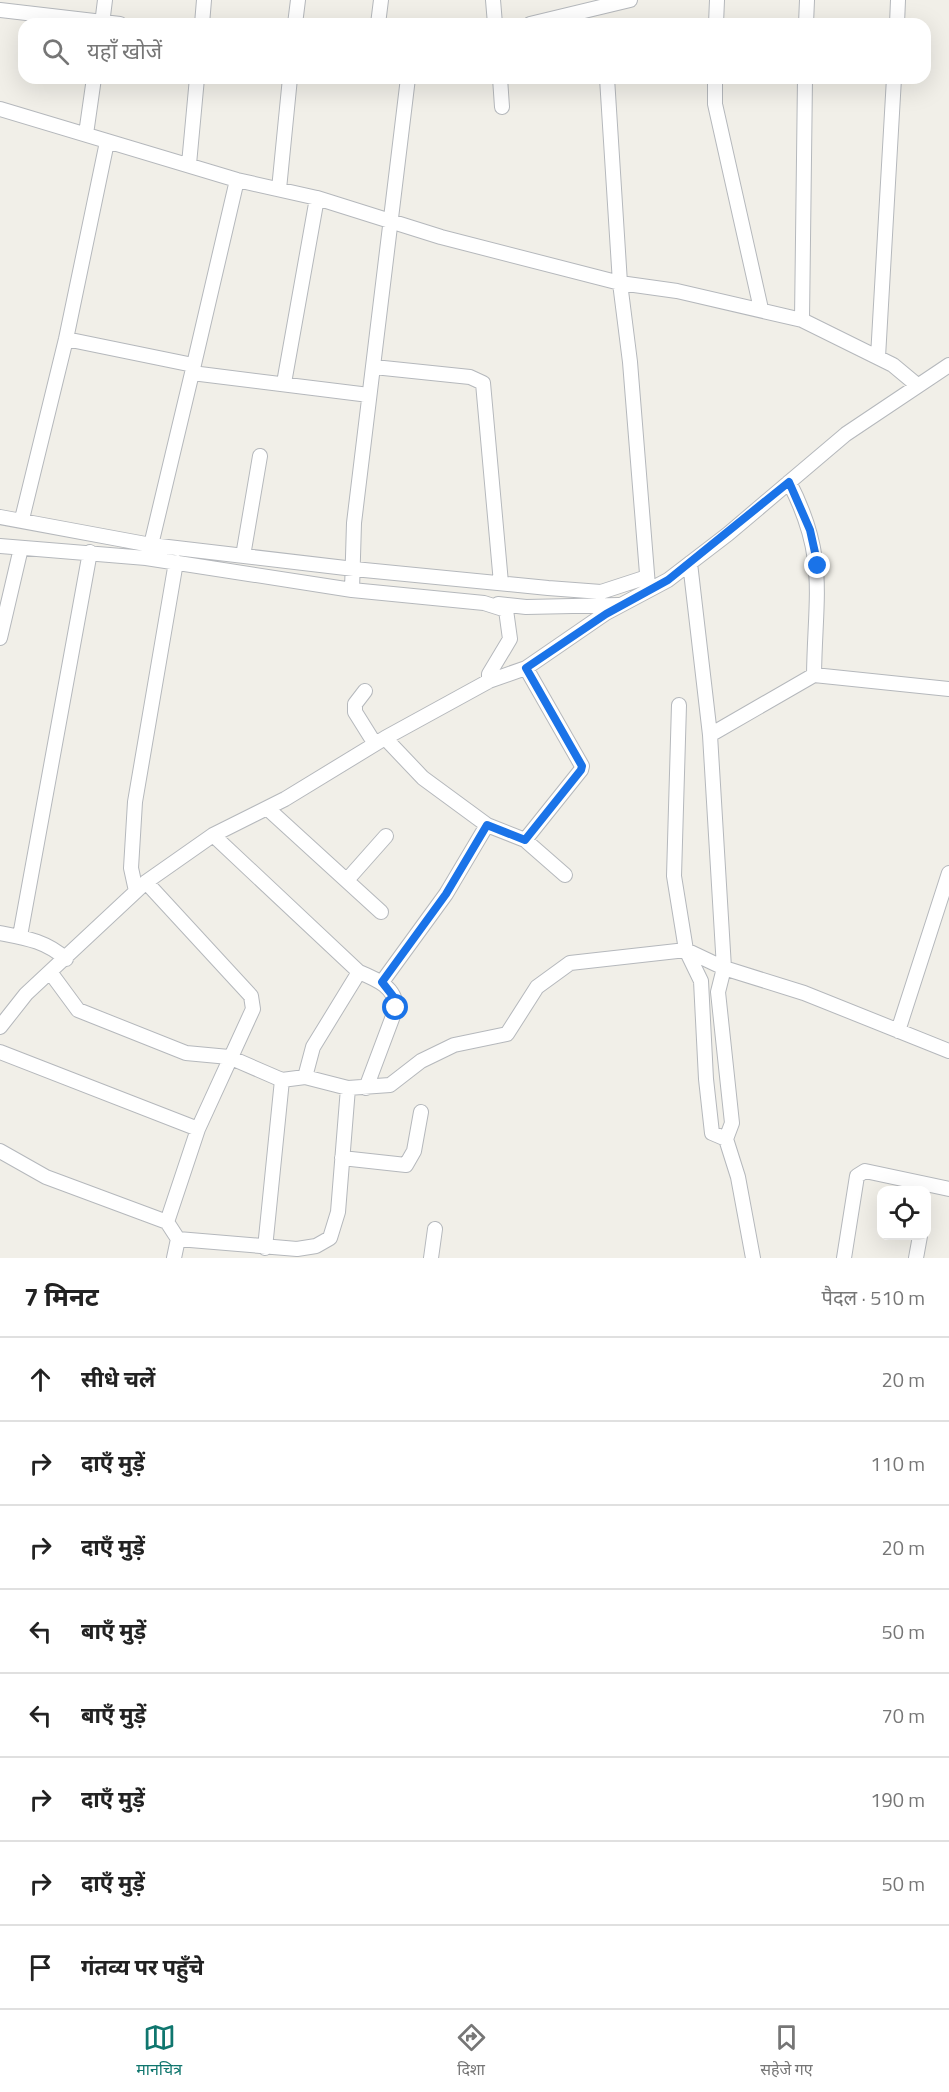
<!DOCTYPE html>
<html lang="hi">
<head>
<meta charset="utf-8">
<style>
	body { margin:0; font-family:"Titillium Web","Noto Sans Devanagari",sans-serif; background:#f6f6f6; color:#222 }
	.controls { position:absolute; right:18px; bottom:18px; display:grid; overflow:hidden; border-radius:12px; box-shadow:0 6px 24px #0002 }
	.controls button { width:54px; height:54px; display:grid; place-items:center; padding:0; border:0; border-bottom:2px solid #e0e0e0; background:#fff; color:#222; font:30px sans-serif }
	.stop { position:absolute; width:18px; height:18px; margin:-14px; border:4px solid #1a73e8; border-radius:50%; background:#fff }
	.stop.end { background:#1a73e8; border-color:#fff; box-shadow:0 2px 6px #0008 }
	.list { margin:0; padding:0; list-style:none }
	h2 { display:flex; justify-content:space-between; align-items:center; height:78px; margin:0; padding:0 24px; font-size:26px }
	h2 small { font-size:20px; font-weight:400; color:#767676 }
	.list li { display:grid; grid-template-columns:39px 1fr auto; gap:18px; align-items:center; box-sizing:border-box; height:84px; padding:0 24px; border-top:2px solid #e0e0e0 }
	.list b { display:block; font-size:22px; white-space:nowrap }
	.list em { font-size:20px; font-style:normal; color:#767676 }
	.icon { flex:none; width:33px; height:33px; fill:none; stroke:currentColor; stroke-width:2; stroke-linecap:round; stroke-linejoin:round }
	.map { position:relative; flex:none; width:949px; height:1258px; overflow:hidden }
	.search { position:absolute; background:#fff; box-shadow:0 6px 24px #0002; left:18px; right:18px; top:18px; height:66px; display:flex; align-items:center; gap:15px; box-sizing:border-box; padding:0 21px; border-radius:18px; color:#767676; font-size:22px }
	.sheet { height:750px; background:#fff }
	nav { display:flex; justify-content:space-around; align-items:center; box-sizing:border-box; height:84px; border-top:2px solid #e0e0e0; background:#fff; font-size:16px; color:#767676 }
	nav a { display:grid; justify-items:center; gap:3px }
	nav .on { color:#0f766e }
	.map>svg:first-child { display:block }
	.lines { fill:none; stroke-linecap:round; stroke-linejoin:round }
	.minor-casing { stroke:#b5b8bc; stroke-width:16 }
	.minor { stroke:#fff; stroke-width:14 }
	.route { stroke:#1a73e8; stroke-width:8 }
</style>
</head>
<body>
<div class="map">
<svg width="949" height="1258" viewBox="0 0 949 1258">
	<rect width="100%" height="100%" fill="#f1efe8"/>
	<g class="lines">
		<defs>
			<path id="minor" d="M493,0L495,24
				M0,10L120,24
				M102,24L105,0
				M202,24L204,0
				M295,24L298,0
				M378,24L381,0
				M530,24L630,0
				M716,24L717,0
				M806,24L807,0
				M897,24L898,0
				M500,78L502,107
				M607,78L620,283L630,362L648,586
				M715,78V104L761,309
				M0,109L237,180L317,198L441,237L620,283L677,291L802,320L893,365L917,385
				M86,134L94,78
				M189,164L197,78
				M237,180L192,373L369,395
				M279,189L290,78
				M802,320L805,78
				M66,339L193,365
				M878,357L894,78
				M374,367L470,377L483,383L501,583
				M284,383L317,198
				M789,482C828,557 815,596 814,675
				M0,517L151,545L354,569L548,588L601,592L647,577
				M22,519L66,339L107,142
				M151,545L192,373
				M0,546L146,558L352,590L484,603L506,610L510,639L489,674V681
				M243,556L260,456
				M690,563L710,735L724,968L718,992L732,1123L726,1139L738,1177L753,1258
				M352,590L354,523L408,78
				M498,604L526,607L619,605
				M0,638L21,548
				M365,691L355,704V712L375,744
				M679,705L674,876L686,950L701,981L706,1079L712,1133L726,1139
				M710,735L814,675L949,689
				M385,738L423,778L487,825L525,840L565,875
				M267,808L381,912
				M213,835L359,972C376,979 396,987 396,1008L366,1088
				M525,840L581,770L582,766L526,668
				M347,880L386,836
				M136,891L131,868L135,802L176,562
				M0,933C26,938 46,941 66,959
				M20,936L90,552
				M50,972L78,1010L186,1053L229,1057L282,1080L305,1077L348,1088L390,1085L421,1061L454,1045L507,1034L537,987L570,963L686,950L724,968L804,993L949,1051
				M382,982L446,894L487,825
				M0,1027L26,994L146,882L213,835L285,799L385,738L489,681L526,668L606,613L668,580L728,534L846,434L949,365
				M898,1031L949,873
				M0,1052L198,1129
				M305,1077L313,1047L359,972
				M0,1151L46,1177L167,1222L198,1129L253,1009L251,996L146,882
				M342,1158L406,1165L414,1151L421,1112
				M167,1222L178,1239L174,1258
				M178,1239L297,1249L316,1246L330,1238L338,1212L348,1088
				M265,1248L282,1080
				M431,1258L435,1229
				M844,1258L857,1176L865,1171L949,1189
				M916,1258L920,1236"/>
		</defs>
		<!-- minor casing -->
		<use href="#minor" class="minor-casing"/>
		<!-- minor -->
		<use href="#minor" class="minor"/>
	</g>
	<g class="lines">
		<!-- route -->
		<path class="route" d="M396,1008V1000L382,982L446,894L487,825L525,840L581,770L582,766L526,668L606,614L668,580L789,482L810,530L818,566"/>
	</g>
</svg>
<div class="controls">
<button><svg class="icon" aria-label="locate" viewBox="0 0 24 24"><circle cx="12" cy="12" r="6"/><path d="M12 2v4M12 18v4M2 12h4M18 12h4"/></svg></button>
</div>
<div class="stop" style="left:396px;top:1008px"></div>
<div class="stop end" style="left:818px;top:566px"></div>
<div class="search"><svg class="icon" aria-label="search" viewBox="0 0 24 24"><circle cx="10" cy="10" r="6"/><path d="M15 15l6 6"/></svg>यहाँ खोजें</div>
</div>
<section class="sheet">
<h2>7 मिनट<small>पैदल · 510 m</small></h2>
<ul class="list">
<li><svg class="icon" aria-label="ahead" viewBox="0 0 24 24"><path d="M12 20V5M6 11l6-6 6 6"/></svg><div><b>सीधे चलें</b></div><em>20 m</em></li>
<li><svg class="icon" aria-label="right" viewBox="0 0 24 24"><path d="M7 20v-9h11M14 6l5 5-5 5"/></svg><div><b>दाएँ मुड़ें</b></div><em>110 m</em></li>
<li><svg class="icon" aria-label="right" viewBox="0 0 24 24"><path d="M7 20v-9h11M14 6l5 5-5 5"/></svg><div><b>दाएँ मुड़ें</b></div><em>20 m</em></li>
<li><svg class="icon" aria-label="left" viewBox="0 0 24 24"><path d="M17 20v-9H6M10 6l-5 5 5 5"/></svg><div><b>बाएँ मुड़ें</b></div><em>50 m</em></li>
<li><svg class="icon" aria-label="left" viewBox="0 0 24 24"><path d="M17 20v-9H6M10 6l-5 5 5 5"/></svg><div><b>बाएँ मुड़ें</b></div><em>70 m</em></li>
<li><svg class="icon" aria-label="right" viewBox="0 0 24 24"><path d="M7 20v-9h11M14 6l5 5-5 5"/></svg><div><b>दाएँ मुड़ें</b></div><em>190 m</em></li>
<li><svg class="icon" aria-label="right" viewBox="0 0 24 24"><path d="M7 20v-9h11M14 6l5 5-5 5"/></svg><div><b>दाएँ मुड़ें</b></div><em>50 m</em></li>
<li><svg class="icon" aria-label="arrive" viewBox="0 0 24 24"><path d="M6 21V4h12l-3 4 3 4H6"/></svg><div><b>गंतव्य पर पहुँचे</b></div></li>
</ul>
</section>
<nav>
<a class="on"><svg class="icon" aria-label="map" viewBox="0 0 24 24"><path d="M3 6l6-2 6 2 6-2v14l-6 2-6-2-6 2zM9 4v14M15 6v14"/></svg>मानचित्र</a>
<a><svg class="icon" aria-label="directions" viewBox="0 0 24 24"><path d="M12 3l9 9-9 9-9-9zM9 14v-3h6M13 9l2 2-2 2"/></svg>दिशा</a>
<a><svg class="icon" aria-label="saved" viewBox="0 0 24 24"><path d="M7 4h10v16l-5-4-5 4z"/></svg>सहेजे गए</a>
</nav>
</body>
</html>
